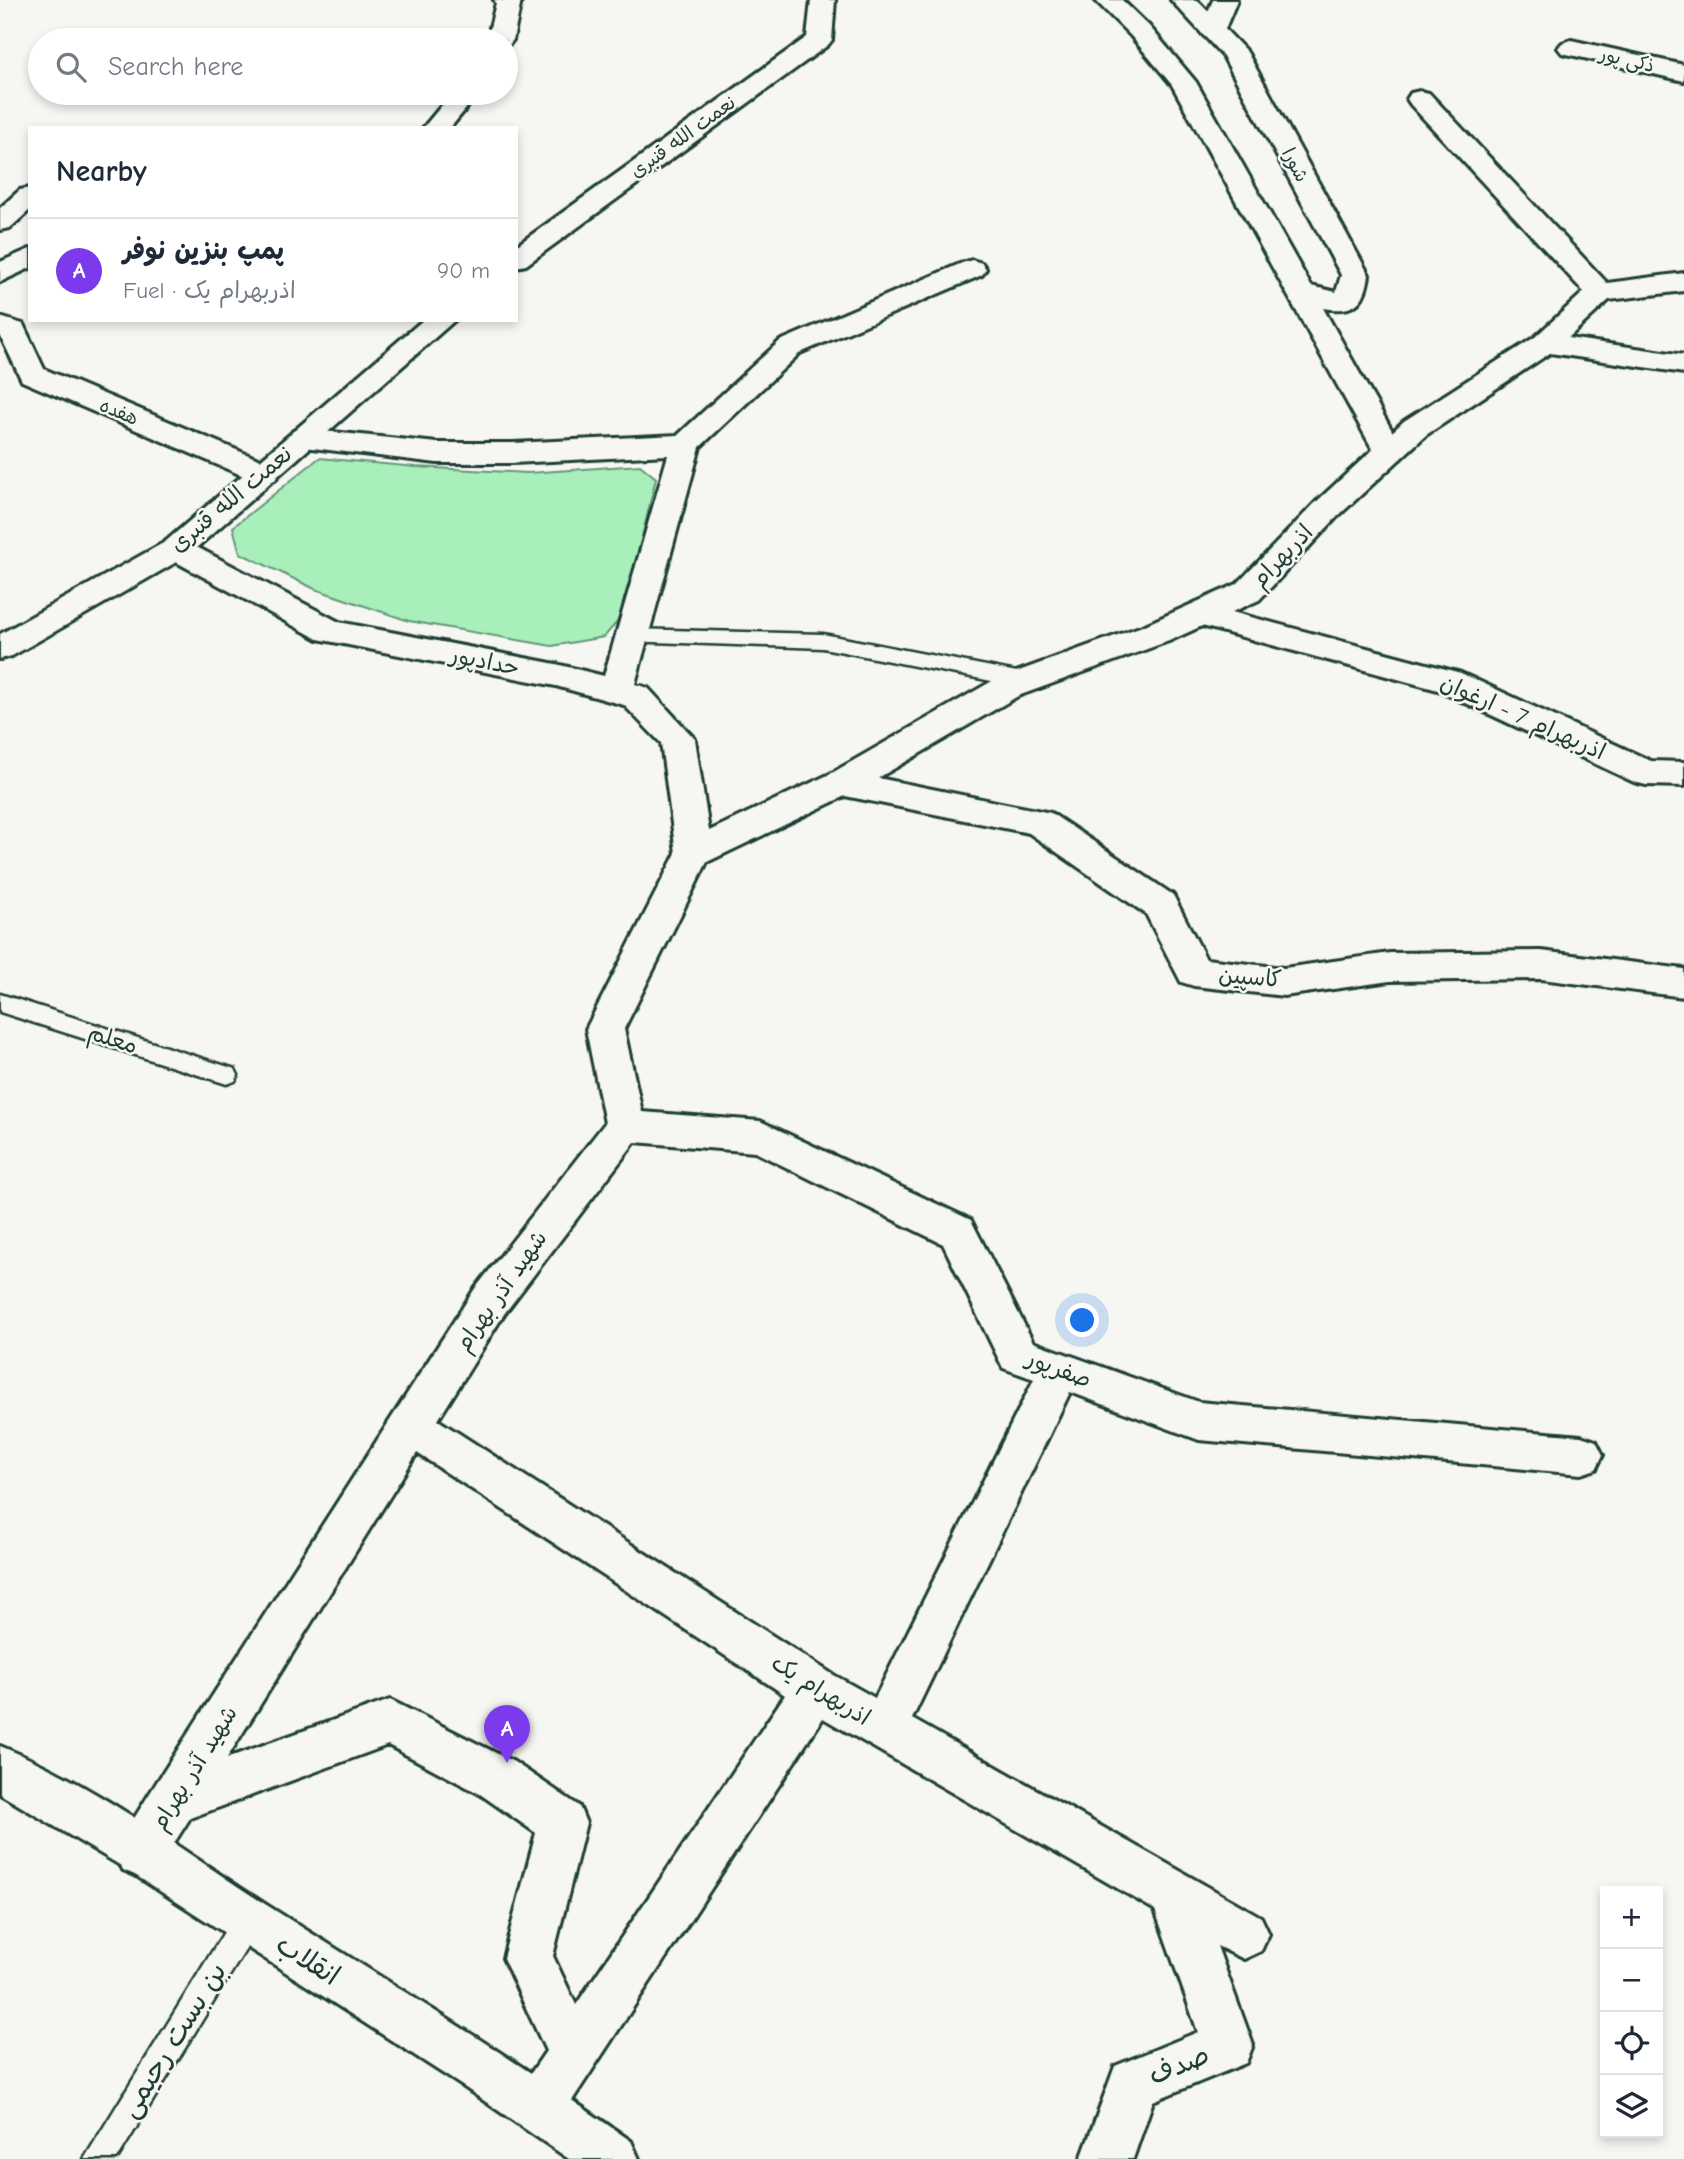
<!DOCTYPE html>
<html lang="en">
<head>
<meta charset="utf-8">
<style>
	body { margin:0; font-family:"Comic Neue","Playpen Sans Arabic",sans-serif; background:#f2f2f3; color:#1f2937 }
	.controls { position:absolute; right:21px; bottom:21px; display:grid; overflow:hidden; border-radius:0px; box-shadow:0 4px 10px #0003 }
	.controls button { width:63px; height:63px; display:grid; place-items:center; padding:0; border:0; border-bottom:2px solid #e0e1e3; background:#fff; color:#1f2937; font:35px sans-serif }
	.you { position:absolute; left:1083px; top:1321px; width:24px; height:24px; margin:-18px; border:5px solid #fff; border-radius:50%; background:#1a73e8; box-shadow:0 0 0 10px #1a73e833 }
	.badge { display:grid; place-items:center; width:46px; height:46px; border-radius:50%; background:#7c3aed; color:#fff; font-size:23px; font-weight:700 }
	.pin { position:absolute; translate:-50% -58px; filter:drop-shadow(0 2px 4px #0008) }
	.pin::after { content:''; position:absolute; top:37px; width:24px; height:21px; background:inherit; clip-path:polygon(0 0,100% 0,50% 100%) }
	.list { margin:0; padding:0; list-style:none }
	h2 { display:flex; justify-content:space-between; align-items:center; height:91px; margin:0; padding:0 28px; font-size:30px }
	h2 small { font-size:23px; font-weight:400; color:#747a83 }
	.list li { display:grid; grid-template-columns:46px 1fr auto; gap:21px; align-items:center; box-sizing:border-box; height:105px; padding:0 28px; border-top:2px solid #e0e1e3 }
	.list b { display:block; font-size:26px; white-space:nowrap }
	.list p { margin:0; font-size:23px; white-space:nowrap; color:#747a83 }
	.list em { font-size:23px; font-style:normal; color:#747a83 }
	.icon { flex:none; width:38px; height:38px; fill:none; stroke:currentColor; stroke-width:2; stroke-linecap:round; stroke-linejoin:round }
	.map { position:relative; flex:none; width:1684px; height:2159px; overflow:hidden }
	.search { position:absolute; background:#fff; box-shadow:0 4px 10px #0003; left:28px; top:28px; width:490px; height:77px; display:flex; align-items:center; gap:18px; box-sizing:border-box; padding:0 24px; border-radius:38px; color:#747a83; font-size:26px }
	.panel { position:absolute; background:#fff; box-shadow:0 4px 10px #0003; left:28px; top:126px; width:490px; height:196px; border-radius:0px }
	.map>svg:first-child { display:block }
	.green { fill:#a9efbb; stroke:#649678; stroke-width:2 }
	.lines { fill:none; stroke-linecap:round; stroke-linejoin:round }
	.lane-casing { stroke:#1f3d34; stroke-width:5 }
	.street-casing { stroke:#1f3d34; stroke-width:6 }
	.secondary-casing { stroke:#1f3d34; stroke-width:6 }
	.lane { fill:#f6f6f2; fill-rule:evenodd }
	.street { fill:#f6f6f2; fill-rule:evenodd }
	.secondary { fill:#f6f6f2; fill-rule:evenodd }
	.labels { text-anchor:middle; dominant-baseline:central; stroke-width:5; stroke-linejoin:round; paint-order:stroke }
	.far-street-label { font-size:19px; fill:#1f3d34; stroke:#f6f6f2 }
	.street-label { font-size:23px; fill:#1f3d34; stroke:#f6f6f2 }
	.near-street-label { font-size:28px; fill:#1f3d34; stroke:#f6f6f2 }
</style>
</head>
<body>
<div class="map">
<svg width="1684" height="2159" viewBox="0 0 1684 2159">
	<rect width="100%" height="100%" fill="#f6f6f2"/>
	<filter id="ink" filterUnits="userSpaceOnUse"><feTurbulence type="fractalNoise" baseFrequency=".0143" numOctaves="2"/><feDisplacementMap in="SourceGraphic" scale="14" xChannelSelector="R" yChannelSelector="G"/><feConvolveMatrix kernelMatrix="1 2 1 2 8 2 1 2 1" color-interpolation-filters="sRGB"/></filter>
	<g filter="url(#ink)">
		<!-- green -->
		<path class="green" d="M319,458L416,467L528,473L640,465L656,478L624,614L604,637L552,646L409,621L315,589L240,553L233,527Z"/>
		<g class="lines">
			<defs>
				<path id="lane" d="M631,629L823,634L1027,674L1034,676L1037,681L1034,686L1027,688L823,648L624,641L621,636L624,631Z
					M0,994L235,1069L238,1075L235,1081L227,1084L0,1012Z
					M247,1907L257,1911L261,1921L257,1931L117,2159H84L237,1911Z"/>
				<path id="street" d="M494,0L521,1L513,40L509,45L506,46V40H487L496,3Z
					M1213,0H1237L1222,36L1213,39L1204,36L1200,31Z
					M1571,40L1684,65V81L1562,53L1558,48L1562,43Z
					M1420,91L1429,93L1607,283L1684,273V291L1609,300L1568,338L1684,355V373L1550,353L1426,435L1337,517L1259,600L1232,612L1461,673L1651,761L1684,762V786L1646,785L1634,782L1438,690L1202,626L1169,641L1018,696L878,778L1051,813L1173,895L1206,959L1284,968L1390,953L1541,951L1684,969V997L1541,979L1390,981L1284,996L1194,986L1181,982L1146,914L1029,833L845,796L707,862L624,1029L642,1112L760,1121L971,1220L1033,1342L1199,1402L1581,1436L1596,1441L1603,1455L1596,1469L1581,1474L1199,1440L1070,1392L912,1719L1261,1917L1269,1934L1261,1951L1244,1959L1217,1946L1253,2045L1246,2063L1153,2101L1133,2159H1081L1115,2066L1198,2032L1155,1910L823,1718L556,2125L538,2133L520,2125L512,2107L520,2089L546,2051L503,1958L536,1833L480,1794L388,1745L190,1818L157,1870L140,1877L123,1870L116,1853L123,1836L155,1785L474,1290L605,1123L586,1029L676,853L661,743L624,705L556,686L318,639L165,556L160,549L165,542L176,539L187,542L339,622L556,664L604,676L668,455L513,463H437L304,447L293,445L289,438L293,431L304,429L437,443H513L678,435L780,341L962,263L972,260L982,263L986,269L982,275L800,353L700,447L635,684L648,688L695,739L709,831L830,774L994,680L1145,625L1237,584L1315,503L1404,421L1535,337L1584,292L1411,105L1407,99L1411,93ZM635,1142L755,1152L943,1244L1003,1368L1034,1379L875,1698L832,1674L438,1420L504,1314ZM417,1453L785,1695L576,2005L553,1956L586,1823L579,1806L514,1762L390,1700L227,1758Z
					M452,93H479L450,128H423Z
					M30,188V210L10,228L0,230V208L20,190Z
					M30,249V268L0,282V262Z
					M0,317L23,324L44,369L275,466L279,473L275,480L264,483L253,480L22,381L0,335Z"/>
				<path id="secondary" d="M811,0H835L832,40L828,45L526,265L516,267V246L807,37Z
					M1095,0H1122L1149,26L1196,82L1311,286L1336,292L1341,275L1223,56L1171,0H1197L1247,52L1369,275C1365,304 1354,313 1323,308L1404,452L1400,459L1389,462L1378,459L1172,85L1131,36Z
					M423,320H455L187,556L12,656L0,659V634L165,542Z
					M0,1746C95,1784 179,1849 265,1904C388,1982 512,2057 631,2141L639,2159H569L467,2089L118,1864L0,1794Z"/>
			</defs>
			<!-- lane casing -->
			<use href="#lane" class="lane-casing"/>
			<!-- street casing -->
			<use href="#street" class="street-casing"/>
			<!-- secondary casing -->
			<use href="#secondary" class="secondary-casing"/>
			<!-- lane -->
			<use href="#lane" class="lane"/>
			<!-- street -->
			<use href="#street" class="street"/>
			<!-- secondary -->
			<use href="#secondary" class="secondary"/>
		</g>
	</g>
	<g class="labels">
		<!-- far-street labels -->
		<g class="far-street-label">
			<text transform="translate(1627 60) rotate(13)">ذکی پور</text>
			<text transform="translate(683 137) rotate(-36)">نعمت الله قنبری</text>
			<text transform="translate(1295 165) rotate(62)">شورا</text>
			<text transform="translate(119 412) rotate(23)">هفده</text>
		</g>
		<!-- street labels -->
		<g class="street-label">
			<text transform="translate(231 499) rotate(-40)">نعمت الله قنبری</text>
			<text transform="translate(1282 556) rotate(-46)">اذربهرام</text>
			<text transform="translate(484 661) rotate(11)">حدادپور</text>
			<text transform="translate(1523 717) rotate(24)">اذربهرام 7 - ارغوان</text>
			<text transform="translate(1250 977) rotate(5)">کاسپین</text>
			<text transform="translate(113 1039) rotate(18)">معلم</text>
			<text transform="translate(501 1291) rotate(-55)">شهید آذر بهرام</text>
			<text transform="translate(1059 1369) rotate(21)">صفرپور</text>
			<text transform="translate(821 1690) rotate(32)">اذربهرام یک</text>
			<text transform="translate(194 1768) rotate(-58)">شهید آذر بهرام</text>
		</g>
		<!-- near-street labels -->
		<g class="near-street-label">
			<text transform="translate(308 1960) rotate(33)">انقلاب</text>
			<text transform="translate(173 2040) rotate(-58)">بن بست رحیمی</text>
			<text transform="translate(1179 2065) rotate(-22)">صدف</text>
		</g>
	</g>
</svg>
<div class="controls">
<button>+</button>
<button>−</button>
<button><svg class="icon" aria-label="locate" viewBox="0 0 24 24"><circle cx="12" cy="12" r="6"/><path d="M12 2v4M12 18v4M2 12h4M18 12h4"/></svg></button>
<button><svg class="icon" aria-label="layers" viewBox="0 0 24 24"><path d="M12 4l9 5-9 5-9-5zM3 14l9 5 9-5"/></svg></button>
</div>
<div class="you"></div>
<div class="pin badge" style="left:507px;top:1763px">A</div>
<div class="search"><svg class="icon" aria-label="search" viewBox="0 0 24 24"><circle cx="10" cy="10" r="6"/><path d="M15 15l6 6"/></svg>Search here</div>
<section class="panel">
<h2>Nearby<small></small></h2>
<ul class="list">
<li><span class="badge">A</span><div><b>پمپ بنزین نوفر</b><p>Fuel · اذربهرام یک</p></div><em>90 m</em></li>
</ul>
</section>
</div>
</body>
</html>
